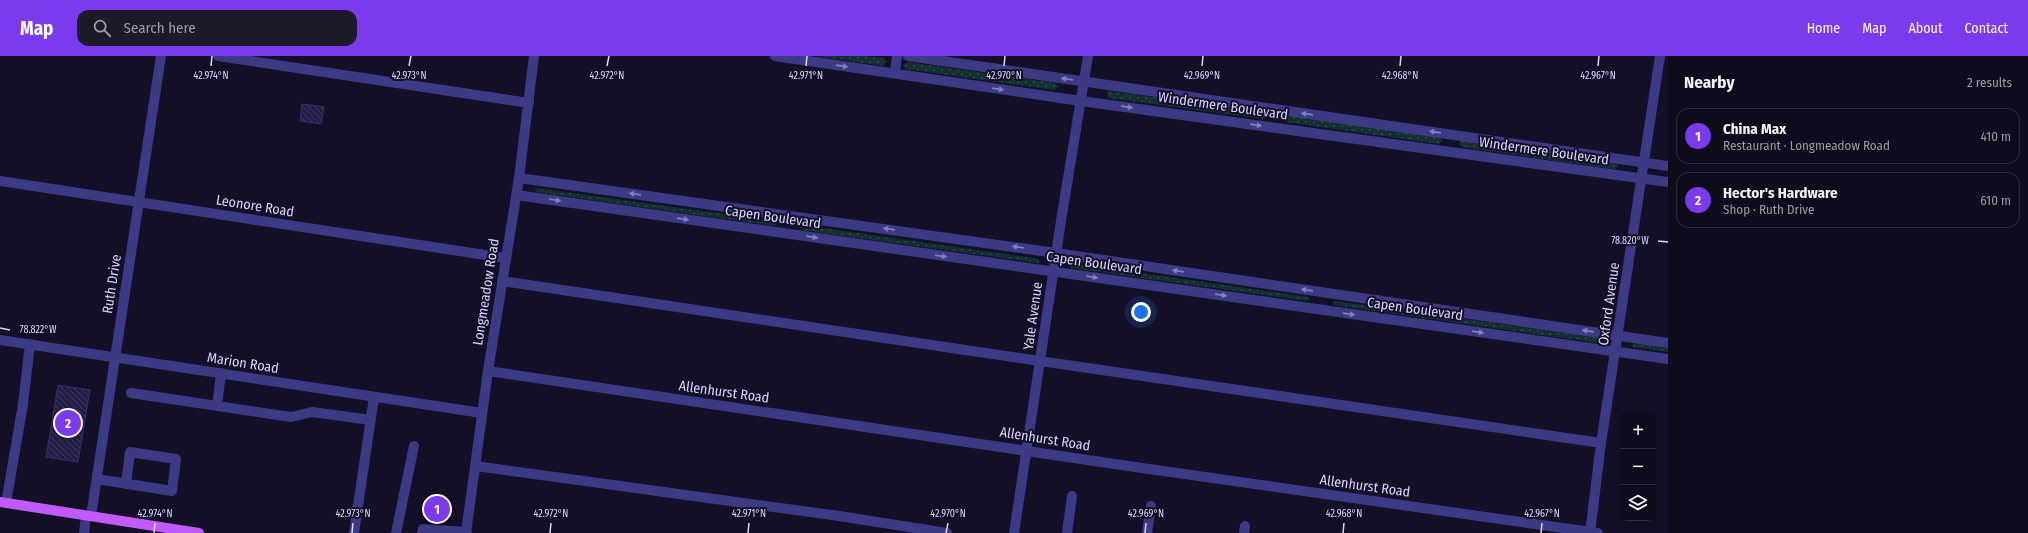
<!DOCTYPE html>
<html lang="en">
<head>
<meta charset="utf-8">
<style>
	body { margin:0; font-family:"Fira Sans Condensed",sans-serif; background:#1c1929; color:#f1f3f6 }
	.controls { position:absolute; right:12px; bottom:12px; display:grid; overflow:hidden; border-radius:8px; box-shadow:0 2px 6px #0003 }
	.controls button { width:36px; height:36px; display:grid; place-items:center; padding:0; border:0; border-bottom:1px solid #2e2b3b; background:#0e0b1c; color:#f1f3f6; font:20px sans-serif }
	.you { position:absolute; left:1141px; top:256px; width:14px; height:14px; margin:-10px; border:3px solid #fff; border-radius:50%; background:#1a73e8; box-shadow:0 0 0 6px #1a73e833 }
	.badge { display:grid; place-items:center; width:26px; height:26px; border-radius:50%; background:#7c3aed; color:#fff; font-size:13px; font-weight:700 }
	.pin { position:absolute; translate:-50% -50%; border:2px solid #fff; box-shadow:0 1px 4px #0006 }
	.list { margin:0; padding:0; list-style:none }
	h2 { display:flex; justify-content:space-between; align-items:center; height:52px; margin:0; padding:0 16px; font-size:17px }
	h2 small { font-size:13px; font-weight:400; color:#9b9ba3 }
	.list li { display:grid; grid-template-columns:26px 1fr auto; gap:12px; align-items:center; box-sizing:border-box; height:56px; margin:0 8px 8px; padding:0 8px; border:1px solid #2e2b3b; border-radius:12px }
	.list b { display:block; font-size:15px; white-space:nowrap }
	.list p { margin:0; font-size:13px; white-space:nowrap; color:#9b9ba3 }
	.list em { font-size:13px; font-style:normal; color:#9b9ba3 }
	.icon { flex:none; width:22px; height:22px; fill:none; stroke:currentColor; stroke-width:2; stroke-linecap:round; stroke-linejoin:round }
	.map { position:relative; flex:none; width:1668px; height:477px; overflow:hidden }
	header { display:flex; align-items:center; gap:24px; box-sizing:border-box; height:56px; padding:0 20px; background:#7c3aed; color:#fff }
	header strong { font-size:19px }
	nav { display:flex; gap:22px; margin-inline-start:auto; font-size:14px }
	.search { width:280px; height:36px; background:#1c1929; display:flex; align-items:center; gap:10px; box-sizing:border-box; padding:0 14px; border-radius:12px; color:#9b9ba3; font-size:15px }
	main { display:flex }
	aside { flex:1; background:#0e0b1c }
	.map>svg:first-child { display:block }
	.grass { fill:url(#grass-dots) }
	.building { fill:url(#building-back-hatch); stroke:#3b2d73 }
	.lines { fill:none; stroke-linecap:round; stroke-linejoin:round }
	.minor { stroke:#3d3a85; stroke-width:10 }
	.major { stroke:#c25bff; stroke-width:10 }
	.oneway { fill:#837fbc }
	.ticks { fill:none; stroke:#d9d4ff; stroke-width:1.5 }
	.labels { text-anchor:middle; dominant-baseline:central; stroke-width:4; stroke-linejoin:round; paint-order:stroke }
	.street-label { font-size:14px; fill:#d9d4ff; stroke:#130f26 }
	.ticks-label { font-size:10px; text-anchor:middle; fill:#d9d4ff; stroke:#130f26; stroke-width:4; stroke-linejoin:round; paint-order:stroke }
</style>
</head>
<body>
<header>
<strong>Map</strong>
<div class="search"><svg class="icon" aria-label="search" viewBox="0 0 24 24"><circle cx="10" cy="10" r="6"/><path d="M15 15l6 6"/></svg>Search here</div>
<nav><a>Home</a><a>Map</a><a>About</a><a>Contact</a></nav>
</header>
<main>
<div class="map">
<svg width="1668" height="477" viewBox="0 0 1668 477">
	<defs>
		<pattern id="grass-dots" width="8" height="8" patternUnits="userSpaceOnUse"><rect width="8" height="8" fill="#12302f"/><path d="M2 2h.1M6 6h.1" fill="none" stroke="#344d4e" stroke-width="1.8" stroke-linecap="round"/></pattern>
		<pattern id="building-back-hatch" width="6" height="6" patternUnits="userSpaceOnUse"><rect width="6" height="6" fill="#241b47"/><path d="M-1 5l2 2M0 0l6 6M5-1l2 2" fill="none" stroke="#433b63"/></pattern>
	</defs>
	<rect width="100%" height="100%" fill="#130f26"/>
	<!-- grass -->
	<path class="grass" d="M816,0H867L884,2L886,6L883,10Z
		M907,6L1055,27L1058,31L1054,34L906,13L903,9Z
		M1108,35L1264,56L1266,60L1263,63L1109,42L1107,40Z
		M1286,59L1440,81L1442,85L1439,88L1286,66L1283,62Z
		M1462,84L1616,106L1618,110L1615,113L1462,91L1459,87Z
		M535,132L775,165L777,168L775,170L536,136Z
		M802,169L1039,203V207L801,174L799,171Z
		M1071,207L1308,241L1310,243L1308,245L1071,212L1069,209Z
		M1335,245L1599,282L1601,285L1599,287L1334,249L1333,247Z
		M1634,287L1668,292V296L1633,291L1632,289Z"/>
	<!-- building -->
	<path class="building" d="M302,48L324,51L321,68L300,65Z
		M58,329L90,334L78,406L46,401Z"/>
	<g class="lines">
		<!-- minor -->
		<path class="minor" d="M218,0L529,47
			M775,0L1081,45L1668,126
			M908,0L1668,110
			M895,17L897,0
			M519,122L1056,197L1668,287
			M0,125L505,202
			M516,139L1668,303
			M502,225C868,280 1235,334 1601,387
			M0,284L482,357
			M488,315L1128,410L1598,477
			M131,337L291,361L312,356L371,364
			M217,350L221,317
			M475,410L839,460L947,477
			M97,423L172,435L176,403L130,396L126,428
			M6,447L23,348L30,288
			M91,460L161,0
			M84,477L86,460
			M354,477L374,341
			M396,477L414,390
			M422,477L423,473L467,476
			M466,477L488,315L519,122L534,0
			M1014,477L1061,165L1088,0
			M1067,477L1072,440
			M1147,477L1151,450
			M1244,477L1245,470
			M1590,477L1601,387L1660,0"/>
		<!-- major -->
		<path class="major" d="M0,446L199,477"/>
	</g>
	<!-- one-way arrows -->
	<defs><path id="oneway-solid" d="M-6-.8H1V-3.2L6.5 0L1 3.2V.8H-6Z"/></defs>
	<g class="oneway">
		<use href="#oneway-solid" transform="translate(842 10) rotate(8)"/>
		<use href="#oneway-solid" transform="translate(1067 23) rotate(-172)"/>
		<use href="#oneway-solid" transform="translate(998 33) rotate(8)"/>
		<use href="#oneway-solid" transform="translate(1127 51) rotate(8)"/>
		<use href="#oneway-solid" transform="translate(1307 58) rotate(-172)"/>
		<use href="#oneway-solid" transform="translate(1256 69) rotate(8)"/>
		<use href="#oneway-solid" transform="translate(1435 76) rotate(-172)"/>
		<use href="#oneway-solid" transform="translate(635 138) rotate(-172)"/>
		<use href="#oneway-solid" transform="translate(555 144) rotate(8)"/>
		<use href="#oneway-solid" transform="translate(683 163) rotate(8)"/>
		<use href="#oneway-solid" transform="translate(889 173) rotate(-172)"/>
		<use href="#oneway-solid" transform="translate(812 181) rotate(8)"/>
		<use href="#oneway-solid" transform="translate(1018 191) rotate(-172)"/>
		<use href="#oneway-solid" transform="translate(941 200) rotate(8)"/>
		<use href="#oneway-solid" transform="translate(1178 215) rotate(-172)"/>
		<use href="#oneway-solid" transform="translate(1092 221) rotate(8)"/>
		<use href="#oneway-solid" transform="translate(1307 234) rotate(-172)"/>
		<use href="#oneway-solid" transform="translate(1221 239) rotate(8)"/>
		<use href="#oneway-solid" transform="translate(1349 258) rotate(8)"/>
		<use href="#oneway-solid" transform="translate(1588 275) rotate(-172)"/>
		<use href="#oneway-solid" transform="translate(1478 276) rotate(8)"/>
	</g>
	<!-- ticks -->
	<path class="ticks" d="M211,10L212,0M409,10L411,0M607,10L609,0M806,10L807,0M1004,10L1005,0M1202,10L1203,0M1400,10L1401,0M1598,10L1599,0M1658,185L1668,186M0,272L10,274M154,477L155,467M352,477L353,467M550,477L551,467M748,477L749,467M946,477L948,467M1145,477L1146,467M1343,477L1344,467M1541,477L1542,467"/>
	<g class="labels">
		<!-- street labels -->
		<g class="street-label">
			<text transform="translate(1223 50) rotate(8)">Windermere Boulevard</text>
			<text transform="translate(1544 95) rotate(8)">Windermere Boulevard</text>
			<text transform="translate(255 150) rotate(9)">Leonore Road</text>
			<text transform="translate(773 161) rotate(8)">Capen Boulevard</text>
			<text transform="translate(1094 207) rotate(8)">Capen Boulevard</text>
			<text transform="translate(112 228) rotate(-81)">Ruth Drive</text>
			<text transform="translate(486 236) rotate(-81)">Longmeadow Road</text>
			<text transform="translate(1609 248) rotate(-82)">Oxford Avenue</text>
			<text transform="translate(1415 253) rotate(8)">Capen Boulevard</text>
			<text transform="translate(1033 260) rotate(-82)">Yale Avenue</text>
			<text transform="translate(243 307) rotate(9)">Marion Road</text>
			<text transform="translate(724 336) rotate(8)">Allenhurst Road</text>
			<text transform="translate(1045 383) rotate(9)">Allenhurst Road</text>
			<text transform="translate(1365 430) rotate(8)">Allenhurst Road</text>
		</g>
	</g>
	<g class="ticks-label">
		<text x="211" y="23">42.974°N</text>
		<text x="409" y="23">42.973°N</text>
		<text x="607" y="23">42.972°N</text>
		<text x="806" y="23">42.971°N</text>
		<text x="1004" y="23">42.970°N</text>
		<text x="1202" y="23">42.969°N</text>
		<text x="1400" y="23">42.968°N</text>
		<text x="1598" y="23">42.967°N</text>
		<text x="1630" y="188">78.820°W</text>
		<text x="38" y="277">78.822°W</text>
		<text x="155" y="461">42.974°N</text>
		<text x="353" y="461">42.973°N</text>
		<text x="551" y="461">42.972°N</text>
		<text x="749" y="461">42.971°N</text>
		<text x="948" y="461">42.970°N</text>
		<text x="1146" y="461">42.969°N</text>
		<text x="1344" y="461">42.968°N</text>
		<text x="1542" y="461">42.967°N</text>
	</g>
</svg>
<div class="controls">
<button>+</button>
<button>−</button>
<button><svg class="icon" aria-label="layers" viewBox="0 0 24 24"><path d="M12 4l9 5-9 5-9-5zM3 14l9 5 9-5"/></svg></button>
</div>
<div class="you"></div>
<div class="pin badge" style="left:437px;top:453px">1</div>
<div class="pin badge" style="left:68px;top:367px">2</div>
</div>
<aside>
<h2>Nearby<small>2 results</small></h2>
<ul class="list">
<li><span class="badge">1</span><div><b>China Max</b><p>Restaurant · Longmeadow Road</p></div><em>410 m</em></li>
<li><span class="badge">2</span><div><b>Hector's Hardware</b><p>Shop · Ruth Drive</p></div><em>610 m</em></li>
</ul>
</aside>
</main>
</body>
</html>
